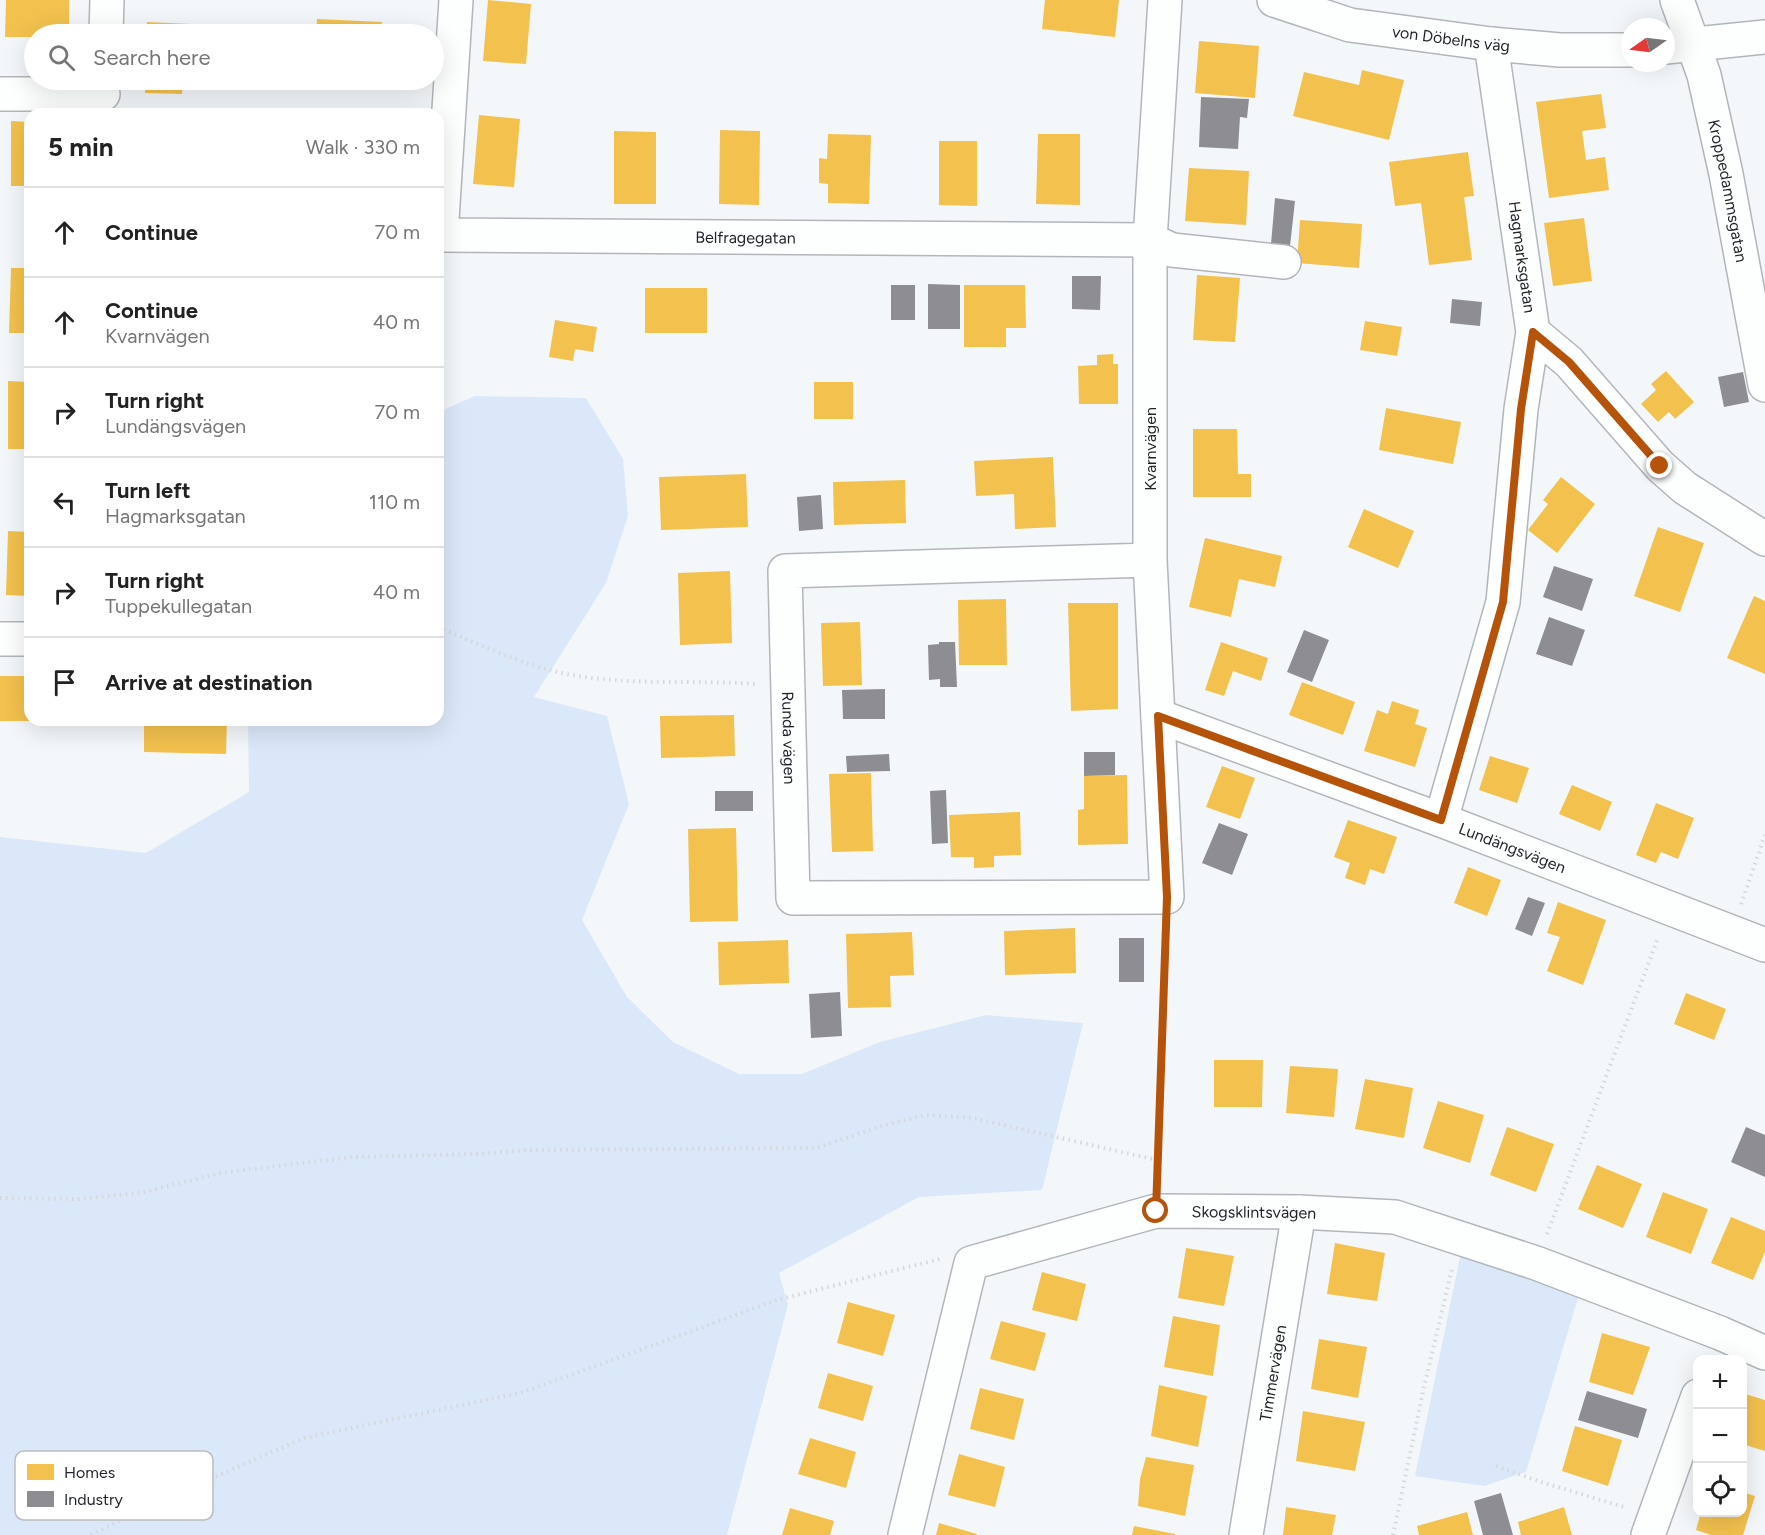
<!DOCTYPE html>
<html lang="en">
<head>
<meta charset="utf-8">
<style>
	body { margin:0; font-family:Figtree,sans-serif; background:#f6f6f6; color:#222 }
	.controls { position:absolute; right:18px; bottom:18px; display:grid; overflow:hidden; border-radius:12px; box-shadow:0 6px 24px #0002 }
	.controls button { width:54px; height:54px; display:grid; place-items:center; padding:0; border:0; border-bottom:2px solid #e0e0e0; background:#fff; color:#222; font:30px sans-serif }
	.compass { position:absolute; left:1621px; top:18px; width:54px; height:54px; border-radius:50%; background:#fff; box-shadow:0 6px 24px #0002; rotate:256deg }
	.stop { position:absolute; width:18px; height:18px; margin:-14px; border:4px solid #b45309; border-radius:50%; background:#fff }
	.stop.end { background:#b45309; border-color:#fff; box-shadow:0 2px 6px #0008 }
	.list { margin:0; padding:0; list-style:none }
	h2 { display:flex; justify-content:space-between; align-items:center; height:78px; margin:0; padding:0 24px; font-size:26px }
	h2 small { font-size:20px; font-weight:400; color:#767676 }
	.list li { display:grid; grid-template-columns:39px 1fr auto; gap:18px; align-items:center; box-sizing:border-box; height:90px; padding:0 24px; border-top:2px solid #e0e0e0 }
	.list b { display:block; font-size:22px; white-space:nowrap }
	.list p { margin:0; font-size:20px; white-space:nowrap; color:#767676 }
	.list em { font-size:20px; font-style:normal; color:#767676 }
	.icon { flex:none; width:33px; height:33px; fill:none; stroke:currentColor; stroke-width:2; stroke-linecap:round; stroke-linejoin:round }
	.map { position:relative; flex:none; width:1765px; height:1535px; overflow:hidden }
	.search { position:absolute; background:#fff; box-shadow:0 6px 24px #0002; left:24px; top:24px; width:420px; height:66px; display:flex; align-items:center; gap:15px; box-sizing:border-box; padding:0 21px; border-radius:33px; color:#767676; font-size:22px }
	.panel { position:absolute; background:#fff; box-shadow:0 6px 24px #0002; left:24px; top:108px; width:420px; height:618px; border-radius:18px }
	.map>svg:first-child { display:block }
	.green { fill:#dbe8f9 }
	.homes { fill:#f2c14e }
	.industry { fill:#8d8d92 }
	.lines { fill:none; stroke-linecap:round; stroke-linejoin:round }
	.minor-casing { stroke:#b2b6ba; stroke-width:36 }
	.path { stroke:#d5d7d8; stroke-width:4; stroke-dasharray:1.5 4.5; stroke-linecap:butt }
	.minor { stroke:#fdfefe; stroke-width:33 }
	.route { stroke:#b45309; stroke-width:8 }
	.labels { text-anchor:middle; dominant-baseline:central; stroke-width:6; stroke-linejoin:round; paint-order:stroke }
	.street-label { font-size:16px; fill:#1f2329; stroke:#fff }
	.key { fill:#fff; stroke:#bcbdbf; stroke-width:1.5 }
	.key-label { font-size:16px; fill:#1f2329 }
</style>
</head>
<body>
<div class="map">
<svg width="1765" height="1535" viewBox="0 0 1765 1535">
	<rect width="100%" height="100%" fill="#f4f7fa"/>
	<!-- green -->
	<path class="green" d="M475,396L586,398L623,459L628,516L606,583L534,697L607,716L629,804L582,920L627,997L673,1042L739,1074H802L880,1042L986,1015L1083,1023L1042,1190L919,1197L779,1273L788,1305L727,1535H0V837L146,853L249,792L248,720H438V412Z
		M1461,1252L1529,1276L1578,1298L1526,1472L1484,1486L1415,1476Z"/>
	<!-- homes -->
	<path class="homes" d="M6,0H69V34H34V37H5Z
		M488,0L531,4L526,64L483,61Z
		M1045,0H1119L1115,37L1042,29Z
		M317,19L382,22L381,34H316Z
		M147,22L213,25V34H146Z
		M1199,41L1259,46L1255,98L1195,93Z
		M1362,70L1404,80L1389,140L1293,116L1304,72L1359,85Z
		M145,80H183L182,94L145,93Z
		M314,80H352L351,83L314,82Z
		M1601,94L1606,128L1582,131L1586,160L1605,157L1609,190L1549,198L1536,102Z
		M479,115L520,119L514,187L473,184Z
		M11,121L30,122V186H11Z
		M720,130L760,131L759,205L719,204Z
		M614,131L656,132V204H614Z
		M828,134L871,135L869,204L828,203V184L819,183V158L827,159Z
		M1038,134H1080V205L1036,204Z
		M939,141H977V206L939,205Z
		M1468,152L1474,196L1464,197L1472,260L1429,265L1421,203L1395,206L1389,162Z
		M1189,168L1249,171L1246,225L1185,221Z
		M1584,218L1592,281L1553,286L1544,223Z
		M1300,220L1362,224L1359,268L1297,263Z
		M11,268H30V333H9Z
		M1197,275L1240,278L1235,342L1193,340Z
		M964,285H1025L1026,328H1006V347H964Z
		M645,288H707V333H645Z
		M555,320L597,327L593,352L575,349L573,361L549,357Z
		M1365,321L1402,327L1397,356L1360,350Z
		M1113,354V364H1118V404H1079L1078,366L1097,365V355Z
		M1666,371L1694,402L1675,419L1669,412L1658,422L1641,404L1656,390L1651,384Z
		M8,381L30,382V449H8Z
		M814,382H853V419H814Z
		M1386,408L1461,422L1453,464L1379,450Z
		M1193,429H1237L1238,474H1251V497H1193Z
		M1053,457L1056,527L1015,529L1014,494L976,496L974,461Z
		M746,474L748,527L661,530L659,477Z
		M1561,477L1595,504L1557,553L1528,530L1548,504L1543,500Z
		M905,480L906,523L834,525L833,482Z
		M1364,509L1414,531L1398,568L1348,547Z
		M1658,527L1704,543L1680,612L1634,596Z
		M8,531L30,532V596L6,595Z
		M1205,538L1282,556L1275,587L1239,579L1231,617L1189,607Z
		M730,571L732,643L680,645L678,573Z
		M1754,596L1765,601V674L1727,658Z
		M1006,599L1007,665H959L958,600Z
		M1068,603H1118V709L1071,711Z
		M860,622L862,685L823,686L821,623Z
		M1221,642L1268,658L1261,681L1233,671L1224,696L1205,690Z
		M0,676H30V721H0Z
		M1302,682L1355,702L1343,735L1289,715Z
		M1392,701L1419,710L1415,724L1427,728L1415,767L1364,751L1377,710L1388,714Z
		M734,715L735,756L661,758L660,716Z
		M144,720H227L226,754L144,752Z
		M1490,756L1529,768L1517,803L1479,790Z
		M1222,766L1255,778L1240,819L1206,807Z
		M871,773L873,851L832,852L829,774Z
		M1127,775L1128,844L1078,845V810L1084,809V776Z
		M1572,785L1612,802L1600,831L1559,814Z
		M1656,803L1694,818L1678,859L1661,852L1656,863L1636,855Z
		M1020,812L1021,855L994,856V867L974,868V857H951L949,815Z
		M1348,820L1397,837L1384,874L1370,869L1365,885L1345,878L1350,863L1334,857Z
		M736,828L738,921L690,922L688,829Z
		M1468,867L1501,880L1487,916L1454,903Z
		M1558,902L1606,920L1583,985L1547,971L1560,937L1547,933Z
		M1075,928L1076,973L1005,975L1004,931Z
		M912,932L914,975L890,976L891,1007L848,1008L846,934Z
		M788,940L789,983L719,985L718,942Z
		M1686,993L1726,1009L1714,1040L1674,1024Z
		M1214,1060H1263L1262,1107H1214Z
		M1290,1066L1338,1069L1334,1117L1286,1113Z
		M1365,1079L1413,1088L1404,1138L1355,1129Z
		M1438,1101L1484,1115L1470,1163L1423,1148Z
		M1507,1127L1554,1144L1536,1192L1490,1175Z
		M1597,1165L1642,1184L1623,1228L1578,1209Z
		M1663,1192L1708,1209L1691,1254L1646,1237Z
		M1731,1217L1765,1231V1252L1753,1280L1711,1263Z
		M1335,1243L1385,1253L1377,1301L1327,1294Z
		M1186,1248L1234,1256L1224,1306L1178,1298Z
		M1042,1272L1086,1284L1077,1321L1032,1310Z
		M848,1302L895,1315L883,1356L837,1343Z
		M1173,1316L1220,1325L1213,1376L1164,1367Z
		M1001,1321L1046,1333L1035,1371L990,1359Z
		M1602,1333L1650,1347L1633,1395L1589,1382Z
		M1319,1339L1367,1347L1358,1398L1311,1389Z
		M828,1373L873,1386L863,1421L818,1408Z
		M1159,1385L1207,1396L1198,1447L1151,1436Z
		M980,1388L1024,1399L1014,1440L970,1429Z
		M1742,1393L1765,1400V1451L1742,1444Z
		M1303,1411L1365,1422L1355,1471L1296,1461Z
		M1575,1426L1622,1440L1608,1486L1562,1471Z
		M810,1438L856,1452L846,1488L798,1474Z
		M959,1454L1005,1467L995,1507L948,1495Z
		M1146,1457L1194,1465L1185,1516L1138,1506L1140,1479Z
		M1742,1492L1755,1496L1743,1535H1711L1696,1530L1701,1512H1742Z
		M1286,1507L1336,1515L1332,1535H1283Z
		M1564,1507L1572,1535H1521L1518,1522Z
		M790,1508L834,1521L830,1535H782Z
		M1467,1512L1473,1535H1419L1417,1526Z
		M939,1523L977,1534V1535H936Z
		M1134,1526L1175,1534V1535H1132Z"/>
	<!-- industry -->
	<path class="industry" d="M1201,97L1249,99L1247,118L1240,117L1238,149L1199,147Z
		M1275,198L1295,201L1290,246L1271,244Z
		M1072,276H1101L1100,310L1072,309Z
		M928,284L960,285V329H928Z
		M891,285H915V320H891Z
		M1452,299L1482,302L1480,326L1450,323Z
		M1743,372L1749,402L1724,407L1718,377Z
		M821,495L823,529L799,531L797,497Z
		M1554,566L1593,579L1582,611L1543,597Z
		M1549,617L1585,630L1572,666L1536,654Z
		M1304,630L1329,640L1312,682L1287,672Z
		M939,642H955L957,687H940V679L929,680L928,645L939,644Z
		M885,689V719H843L842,690Z
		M1084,752H1115V775L1084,776Z
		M889,754L890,771L847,772L846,756Z
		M946,790L948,843L932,844L930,791Z
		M715,791H753V811H715Z
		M1219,823L1248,834L1232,875L1202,863Z
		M1528,897L1545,903L1532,936L1515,929Z
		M1119,938H1144V982H1119Z
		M840,992L842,1036L811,1038L809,994Z
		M1746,1127L1765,1135V1177L1731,1162Z
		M1587,1391L1647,1409L1638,1438L1578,1420Z
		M1501,1493L1513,1535H1483L1474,1501Z"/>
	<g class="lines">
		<defs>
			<g id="minor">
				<path id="s1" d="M456,0L441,235L1150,240L1172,250L1284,262"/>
				<path id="s2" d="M1274,0L1350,25L1491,44L1560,50H1630"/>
				<path id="s3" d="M1677,0L1704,75L1726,174L1765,385"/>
				<path d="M106,34L107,0"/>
				<path d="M1666,47L1765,37"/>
				<path d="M0,94H103"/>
				<path d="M1533,332L1569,362L1660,466L1685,488L1765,539"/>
				<path id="s4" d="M1150,560L785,571L793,898L1167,897L1150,560V240L1165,0"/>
				<path d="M0,639H30"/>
				<path id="s5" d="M1158,716L1441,820L1765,945"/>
				<path d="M1441,820L1503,602L1521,409L1533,332L1491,44"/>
				<path id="s6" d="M905,1535L971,1263L1156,1211L1299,1212L1395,1217L1536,1263L1720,1333L1765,1353"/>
				<path id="s7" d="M1246,1535L1299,1212"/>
				<path d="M1648,1535L1698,1396"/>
			</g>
		</defs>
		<!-- minor casing -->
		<use href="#minor" class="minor-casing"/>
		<!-- path -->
		<path class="path" d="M438,627C486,647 532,670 584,677C641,685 700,680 757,684
			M1741,904L1765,835
			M1157,1180L1166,927
			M0,1198L77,1199L140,1193L220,1173L353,1157L480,1154L525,1150L816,1148L885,1125L926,1115L973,1118L1157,1160
			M1547,1234L1658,938
			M1496,1466L1541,1482L1624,1507
			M91,1535L162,1500L304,1438L524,1392L777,1300L940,1259
			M1393,1535L1424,1387L1452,1269"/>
		<!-- minor -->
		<use href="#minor" class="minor"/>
	</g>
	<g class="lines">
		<!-- route -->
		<path class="route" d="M1156,1211L1167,897L1158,716L1441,820L1503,602L1521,409L1533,332L1569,362L1660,466"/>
	</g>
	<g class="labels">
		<!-- street labels -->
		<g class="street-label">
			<text stroke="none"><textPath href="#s2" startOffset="182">von Döbelns väg</textPath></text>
			<text stroke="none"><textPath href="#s3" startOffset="198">Kroppedammsgatan</textPath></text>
			<text stroke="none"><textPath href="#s1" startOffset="540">Belfragegatan</textPath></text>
			<text transform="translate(1522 257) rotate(82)">Hagmarksgatan</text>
			<text transform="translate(1150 449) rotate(-90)">Kvarnvägen</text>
			<text stroke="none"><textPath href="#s4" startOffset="532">Runda vägen</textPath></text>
			<text stroke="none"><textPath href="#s5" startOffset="378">Lundängsvägen</textPath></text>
			<text stroke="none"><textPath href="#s6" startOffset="570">Skogsklintsvägen</textPath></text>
			<text stroke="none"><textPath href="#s7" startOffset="164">Timmervägen</textPath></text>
		</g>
	</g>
	<!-- legend -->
	<rect x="15" y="1451" width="198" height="69" rx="9" class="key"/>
	<rect x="27" y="1464" width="27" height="16" fill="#f2c14e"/>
	<rect x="27" y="1491" width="27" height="16" fill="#8d8d92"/>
	<g class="key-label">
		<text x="64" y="1478">Homes</text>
		<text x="64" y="1505">Industry</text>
	</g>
</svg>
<div class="controls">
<button>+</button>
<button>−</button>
<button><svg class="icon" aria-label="locate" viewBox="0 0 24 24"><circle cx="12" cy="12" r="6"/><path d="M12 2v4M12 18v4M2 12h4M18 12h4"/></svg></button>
</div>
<svg class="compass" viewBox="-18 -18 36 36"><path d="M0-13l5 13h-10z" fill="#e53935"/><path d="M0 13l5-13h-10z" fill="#767676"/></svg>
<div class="stop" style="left:1156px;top:1211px"></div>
<div class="stop end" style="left:1660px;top:466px"></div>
<div class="search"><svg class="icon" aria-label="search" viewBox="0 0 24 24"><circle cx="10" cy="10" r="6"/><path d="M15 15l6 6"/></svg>Search here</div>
<section class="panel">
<h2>5 min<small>Walk · 330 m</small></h2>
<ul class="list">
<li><svg class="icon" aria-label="ahead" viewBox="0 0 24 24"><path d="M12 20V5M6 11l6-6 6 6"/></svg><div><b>Continue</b></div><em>70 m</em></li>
<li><svg class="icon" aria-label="ahead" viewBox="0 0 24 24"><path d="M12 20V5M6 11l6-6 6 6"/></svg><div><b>Continue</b><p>Kvarnvägen</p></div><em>40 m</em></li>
<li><svg class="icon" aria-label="right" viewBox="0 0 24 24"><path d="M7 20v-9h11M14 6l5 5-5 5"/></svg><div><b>Turn right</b><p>Lundängsvägen</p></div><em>70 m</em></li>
<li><svg class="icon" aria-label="left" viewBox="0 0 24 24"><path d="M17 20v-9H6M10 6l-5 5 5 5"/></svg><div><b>Turn left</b><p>Hagmarksgatan</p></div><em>110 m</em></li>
<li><svg class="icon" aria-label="right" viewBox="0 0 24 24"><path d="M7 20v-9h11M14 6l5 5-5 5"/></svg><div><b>Turn right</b><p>Tuppekullegatan</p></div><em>40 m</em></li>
<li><svg class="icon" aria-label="arrive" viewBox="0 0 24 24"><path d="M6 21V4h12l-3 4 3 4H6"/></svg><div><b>Arrive at destination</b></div></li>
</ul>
</section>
</div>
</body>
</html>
